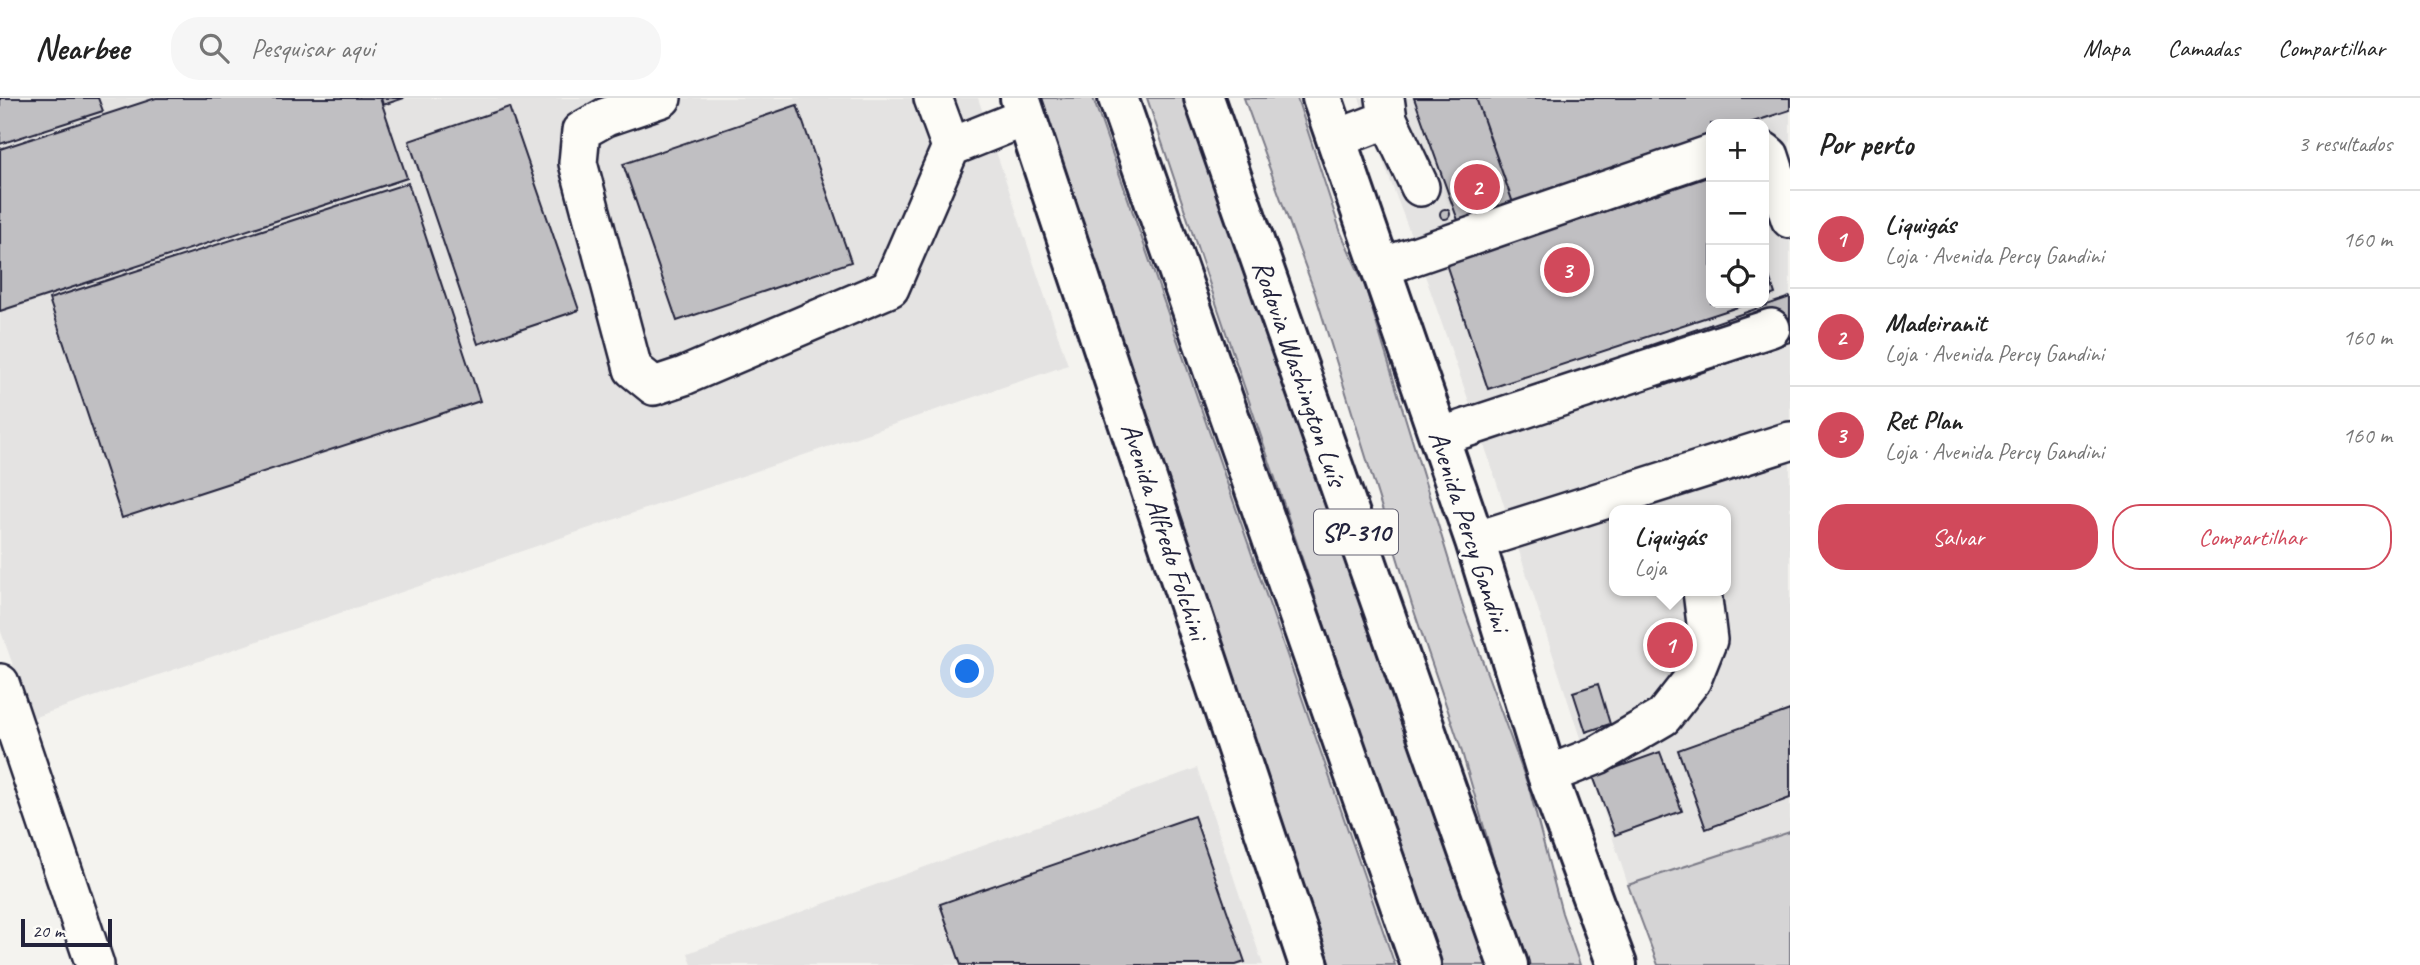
<!DOCTYPE html>
<html lang="pt">
<head>
<meta charset="utf-8">
<style>
	body { margin:0; font-family:Caveat,sans-serif; background:#f6f6f6; color:#222 }
	.controls { position:absolute; right:21px; top:21px; display:grid; overflow:hidden; border-radius:14px; box-shadow:0 4px 18px #0003 }
	.controls button { width:63px; height:63px; display:grid; place-items:center; padding:0; border:0; border-bottom:2px solid #e0e0e0; background:#fff; color:#222; font:35px sans-serif }
	.scale { position:absolute; left:21px; bottom:18px; width:91px; box-sizing:border-box; padding-left:7px; border:4px solid #22223b; border-top:0; font-size:19px; line-height:24px; white-space:nowrap; color:#22223b; -webkit-text-stroke:5px #fdfcf7; paint-order:stroke }
	.you { position:absolute; left:968px; top:574px; width:24px; height:24px; margin:-18px; border:5px solid #fff; border-radius:50%; background:#1a73e8; box-shadow:0 0 0 10px #1a73e833 }
	.badge { display:grid; place-items:center; width:46px; height:46px; border-radius:50%; background:#d1495b; color:#fff; font-size:23px; font-weight:700 }
	.pin { position:absolute; translate:-50% -50%; border:4px solid #fff; box-shadow:0 2px 7px #0006 }
	.popup { position:absolute; left:1609px; top:407px; width:122px; height:91px; box-sizing:border-box; display:grid; place-content:center; border-radius:14px; background:#fff; filter:drop-shadow(0 2px 5px #0005); font-size:23px; white-space:nowrap; color:#767676 }
	.popup b { font-size:26px; color:#222 }
	.popup::after { content:''; position:absolute; left:50%; top:100%; margin-left:-14px; border:14px solid transparent; border-top-color:#fff }
	.list { margin:0; padding:0; list-style:none }
	h2 { display:flex; justify-content:space-between; align-items:center; height:91px; margin:0; padding:0 28px; font-size:30px }
	h2 small { font-size:23px; font-weight:400; color:#767676 }
	.list li { display:grid; grid-template-columns:46px 1fr auto; gap:21px; align-items:center; box-sizing:border-box; height:98px; padding:0 28px; border-top:2px solid #e0e0e0 }
	.list b { display:block; font-size:26px; white-space:nowrap }
	.list p { margin:0; font-size:23px; white-space:nowrap; color:#767676 }
	.list em { font-size:23px; font-style:normal; color:#767676 }
	.actions { display:flex; gap:14px; padding:21px 28px }
	.actions a { flex:1; padding:16px 0; border:2px solid #d1495b; border-radius:28px; text-align:center; font-size:24px; color:#d1495b }
	.actions .main { background:#d1495b; color:#fff }
	.icon { flex:none; width:38px; height:38px; fill:none; stroke:currentColor; stroke-width:2; stroke-linecap:round; stroke-linejoin:round }
	.map { position:relative; flex:none; width:1790px; height:867px; overflow:hidden }
	header { display:flex; align-items:center; gap:42px; box-sizing:border-box; height:98px; padding:0 35px; background:#fff; border-bottom:2px solid #e0e0e0 }
	header strong { font-size:33px }
	nav { display:flex; gap:38px; margin-inline-start:auto; font-size:24px }
	.search { width:490px; height:63px; background:#f6f6f6; display:flex; align-items:center; gap:18px; box-sizing:border-box; padding:0 24px; border-radius:28px; color:#767676; font-size:26px }
	main { display:flex }
	aside { flex:1; background:#fff }
	.map>svg:first-child { display:block }
	.built { fill:#e4e3e2; fill-rule:evenodd }
	.green { fill:#d5d4d5; stroke:#7c7b88; stroke-width:2 }
	.building { fill:#c0bfc2; stroke:#22223b; stroke-width:2 }
	.lines { fill:none; stroke-linecap:round; stroke-linejoin:round }
	.minor-casing { stroke:#22223b; stroke-width:42 }
	.major-casing { stroke:#22223b; stroke-width:44 }
	.highway-casing { stroke:#22223b; stroke-width:44 }
	.minor { stroke:#fdfcf7; stroke-width:37 }
	.major { stroke:#fdfcf7; stroke-width:38 }
	.highway { stroke:#fdfcf7; stroke-width:38 }
	.labels { text-anchor:middle; dominant-baseline:central; stroke-width:6; stroke-linejoin:round; paint-order:stroke }
	.shield { fill:#fdfcf7; stroke:#646373; stroke-width:2 }
	.shield-label { font-size:26px; font-weight:bold; fill:#22223b }
	.street-label { font-size:28px; fill:#22223b; stroke:#fdfcf7 }
</style>
</head>
<body>
<header>
<strong>Nearbee</strong>
<div class="search"><svg class="icon" aria-label="search" viewBox="0 0 24 24"><circle cx="10" cy="10" r="6"/><path d="M15 15l6 6"/></svg>Pesquisar aqui</div>
<nav><a>Mapa</a><a>Camadas</a><a>Compartilhar</a></nav>
</header>
<main>
<div class="map">
<svg width="1790" height="867" viewBox="0 0 1790 867">
	<rect width="100%" height="100%" fill="#f4f3ef"/>
	<filter id="ink" filterUnits="userSpaceOnUse"><feTurbulence type="fractalNoise" baseFrequency=".0143" numOctaves="2"/><feDisplacementMap in="SourceGraphic" scale="14" xChannelSelector="R" yChannelSelector="G"/><feConvolveMatrix kernelMatrix="1 2 1 2 8 2 1 2 1" color-interpolation-filters="sRGB"/></filter>
	<g filter="url(#ink)">
		<!-- built -->
		<path class="built" d="M0,0H978L1068,267L32,620L0,531Z
			M1359,0H1790V733L1628,787L1489,361L1412,140ZM1711,26H1764V205H1711ZM1614,412H1726V493H1614Z
			M1197,670L1263,867H692L688,855Z"/>
		<!-- green -->
		<path class="green" d="M1035,0H1093L1395,867H1331Z
			M1147,0H1189L1488,867H1439Z
			M1244,0H1297L1341,135L1365,188L1465,515L1529,690L1562,815L1580,867H1530L1503,794L1461,651L1412,507L1315,195Z
			M1790,734V867H1658L1628,787Z"/>
		<!-- building -->
		<path class="building" d="M0,0H98L103,13L0,46Z
			M156,0H380L407,80L0,213V51Z
			M381,0H404L383,7Z
			M1414,0H1476L1513,105L1459,125Z
			M1476,0H1790V12L1747,26H1711V38L1513,105Z
			M797,7L851,164L677,223L623,66Z
			M509,9L579,212L478,246L409,43Z
			M1711,78V205H1750L1488,291L1446,166Z
			M408,85L480,303L122,420L49,201Z
			M1440 116a5 5 0 1 1 10 0a5 5 0 1 1-10 0Z
			M1764,163L1775,196L1764,200Z
			M1790,199V244L1660,289L1645,249Z
			M1598,586L1610,626L1586,634L1573,594Z
			M1790,612V700L1706,731L1678,652Z
			M1660,654L1682,713L1615,737L1593,678Z
			M1194,718L1245,864L1236,867H961L940,806Z"/>
		<g class="lines">
			<defs>
				<path id="minor" d="M662,0L606,19L581,33L578,65L633,271L654,288L684,278L890,190L951,49L933,0
					M1385,0L1388,21L1420,89
					M1336,41L1388,21
					M951,49L1026,19
					M1764,53L1770,58L1790,121
					M1382,169L1711,56
					M1439,339L1771,230
					M1475,443L1790,343
					M0,585L95,867
					M1547,677L1598,657L1663,619L1692,582L1708,542L1702,493"/>
				<path id="major" d="M1020,0L1309,867
					M1322,0L1475,443L1547,677L1617,867"/>
				<path id="highway" d="M1118,0L1421,867
					M1204,0L1508,867"/>
			</defs>
			<!-- minor casing -->
			<use href="#minor" class="minor-casing"/>
			<!-- major casing -->
			<use href="#major" class="major-casing"/>
			<!-- highway casing -->
			<use href="#highway" class="highway-casing"/>
			<!-- minor -->
			<use href="#minor" class="minor"/>
			<!-- major -->
			<use href="#major" class="major"/>
			<!-- highway -->
			<use href="#highway" class="highway"/>
		</g>
	</g>
	<g class="labels">
		<!-- shield labels -->
		<rect class="shield" x="1314" y="411.5" width="84" height="45" rx="5"/>
		<g class="shield-label">
			<text x="1356" y="434">SP-310</text>
		</g>
		<!-- street labels -->
		<g class="street-label">
			<text transform="translate(1300 275) rotate(71)">Rodovia Washington Luís</text>
			<text transform="translate(1165 433) rotate(72)">Avenida Alfredo Folchini</text>
			<text transform="translate(1470 433) rotate(72)">Avenida Percy Gandini</text>
		</g>
	</g>
</svg>
<div class="controls">
<button>+</button>
<button>−</button>
<button><svg class="icon" aria-label="locate" viewBox="0 0 24 24"><circle cx="12" cy="12" r="6"/><path d="M12 2v4M12 18v4M2 12h4M18 12h4"/></svg></button>
</div>
<div class="scale">20 m</div>
<div class="you"></div>
<div class="pin badge" style="left:1670px;top:547px">1</div>
<div class="popup"><b>Liquigás</b>Loja</div>
<div class="pin badge" style="left:1477px;top:89px">2</div>
<div class="pin badge" style="left:1567px;top:172px">3</div>
</div>
<aside>
<h2>Por perto<small>3 resultados</small></h2>
<ul class="list">
<li><span class="badge">1</span><div><b>Liquigás</b><p>Loja · Avenida Percy Gandini</p></div><em>160 m</em></li>
<li><span class="badge">2</span><div><b>Madeiranit</b><p>Loja · Avenida Percy Gandini</p></div><em>160 m</em></li>
<li><span class="badge">3</span><div><b>Ret Plan</b><p>Loja · Avenida Percy Gandini</p></div><em>160 m</em></li>
</ul>
<div class="actions"><a class="main">Salvar</a><a>Compartilhar</a></div>
</aside>
</main>
</body>
</html>
